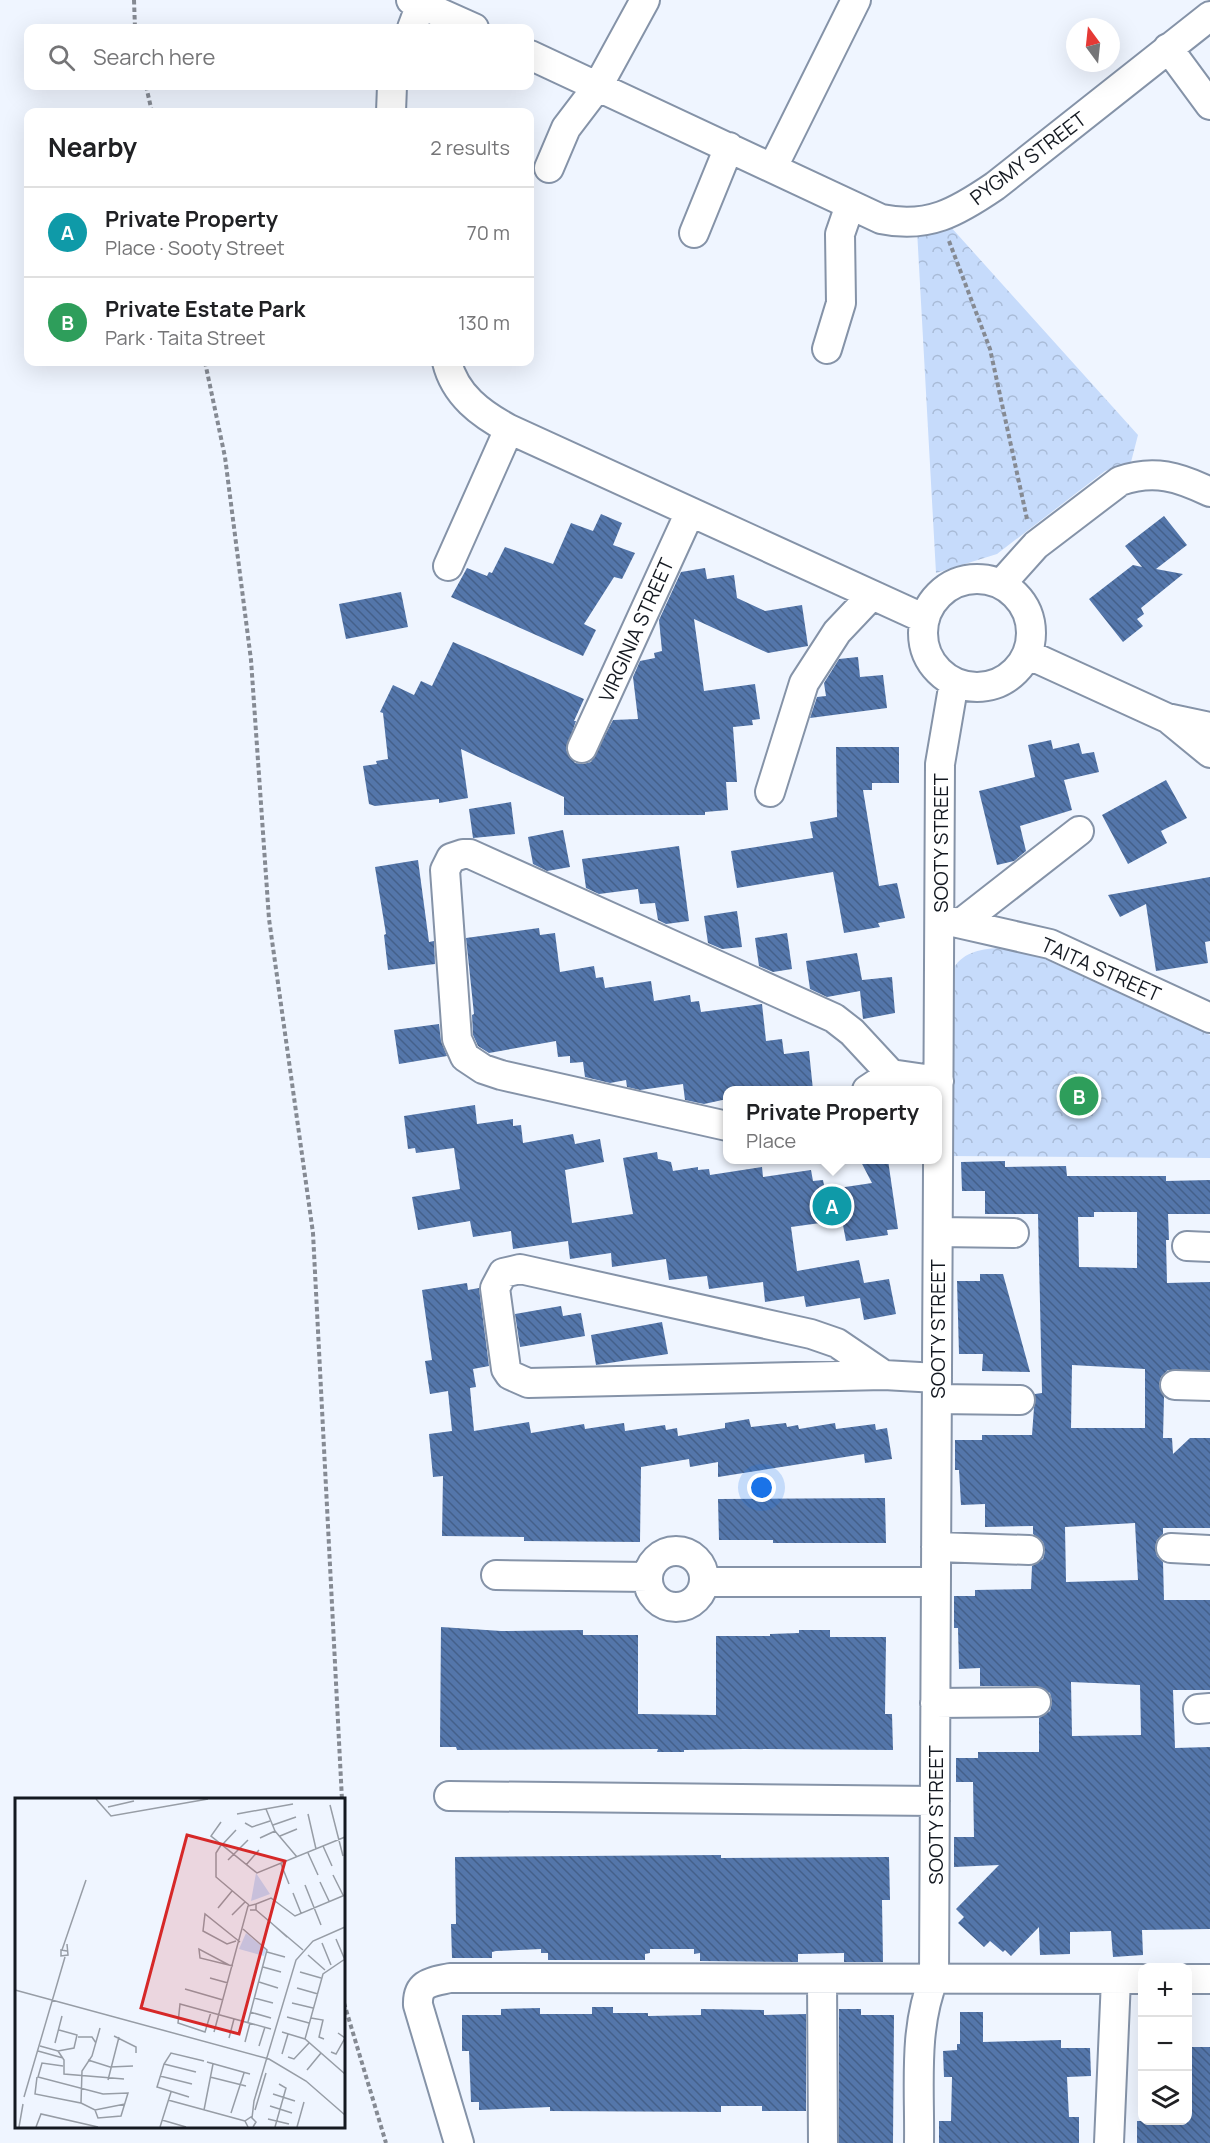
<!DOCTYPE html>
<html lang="en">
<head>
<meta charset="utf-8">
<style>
	body { margin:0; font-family:Manrope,sans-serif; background:#f6f6f6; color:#202124 }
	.controls { position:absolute; right:18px; bottom:18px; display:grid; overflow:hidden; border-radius:12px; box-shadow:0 6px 24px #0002 }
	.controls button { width:54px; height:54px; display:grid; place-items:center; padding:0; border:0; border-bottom:2px solid #e0e0e0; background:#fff; color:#202124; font:30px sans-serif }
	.compass { position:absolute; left:1066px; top:18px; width:54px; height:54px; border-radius:50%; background:#fff; box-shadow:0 6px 24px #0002; rotate:345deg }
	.you { position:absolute; left:762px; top:1488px; width:21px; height:21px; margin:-15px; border:4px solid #fff; border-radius:50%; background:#1a73e8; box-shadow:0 0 0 9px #1a73e833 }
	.badge { display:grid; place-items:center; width:39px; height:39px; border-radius:50%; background:#7c3aed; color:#fff; font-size:20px; font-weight:700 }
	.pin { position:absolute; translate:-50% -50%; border:3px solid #fff; box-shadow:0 2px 6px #0006 }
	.popup { position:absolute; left:723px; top:1086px; width:219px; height:78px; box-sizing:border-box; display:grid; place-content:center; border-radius:12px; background:#fff; filter:drop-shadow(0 2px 4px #0005); font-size:20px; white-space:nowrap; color:#757577 }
	.popup b { font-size:22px; color:#202124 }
	.popup::after { content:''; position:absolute; left:50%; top:100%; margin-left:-12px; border:12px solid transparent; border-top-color:#fff }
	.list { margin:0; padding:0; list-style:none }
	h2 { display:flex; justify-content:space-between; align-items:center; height:78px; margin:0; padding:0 24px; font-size:26px }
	h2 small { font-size:20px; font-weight:400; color:#757577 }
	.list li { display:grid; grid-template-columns:39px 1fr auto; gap:18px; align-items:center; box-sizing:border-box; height:90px; padding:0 24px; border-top:2px solid #e0e0e0 }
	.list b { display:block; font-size:22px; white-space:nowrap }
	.list p { margin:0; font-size:20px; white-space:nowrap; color:#757577 }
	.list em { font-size:20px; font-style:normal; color:#757577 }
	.icon { flex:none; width:33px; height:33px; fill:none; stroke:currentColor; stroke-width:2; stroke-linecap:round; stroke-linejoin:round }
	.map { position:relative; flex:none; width:1210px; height:2143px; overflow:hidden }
	.search { position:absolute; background:#fff; box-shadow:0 6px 24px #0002; left:24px; top:24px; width:510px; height:66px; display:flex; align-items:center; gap:15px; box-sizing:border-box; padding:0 21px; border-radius:12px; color:#757577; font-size:22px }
	.panel { position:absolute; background:#fff; box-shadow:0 6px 24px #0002; left:24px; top:108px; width:510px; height:258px; border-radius:12px }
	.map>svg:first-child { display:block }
	.park { fill:url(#park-crowns) }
	.building { fill:url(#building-back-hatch); fill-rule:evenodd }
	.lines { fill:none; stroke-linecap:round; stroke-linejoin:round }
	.minor-casing { stroke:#8593a8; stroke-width:32 }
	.path { stroke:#858a93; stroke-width:4; stroke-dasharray:4.5 3; stroke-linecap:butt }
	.minor { stroke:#fff; stroke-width:28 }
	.labels { text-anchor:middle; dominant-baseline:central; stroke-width:5; stroke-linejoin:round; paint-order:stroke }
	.street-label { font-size:20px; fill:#141921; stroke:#fff }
	.inset-road { fill:none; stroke:#979da6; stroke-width:1.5 }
	.view { fill:#d62828; fill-opacity:0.15; stroke:#d62828; stroke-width:3 }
	.inset-edge { fill:none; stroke:#141921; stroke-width:3 }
</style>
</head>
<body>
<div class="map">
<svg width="1210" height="2143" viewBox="0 0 1210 2143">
	<defs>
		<pattern id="park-crowns" width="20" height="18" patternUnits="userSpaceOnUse" patternTransform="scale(1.5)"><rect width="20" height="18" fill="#c6dbfb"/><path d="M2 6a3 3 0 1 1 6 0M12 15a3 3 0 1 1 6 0" fill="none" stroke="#a9bbd7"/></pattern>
		<pattern id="building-back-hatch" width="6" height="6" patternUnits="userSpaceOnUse" patternTransform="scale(1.5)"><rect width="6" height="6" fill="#5476aa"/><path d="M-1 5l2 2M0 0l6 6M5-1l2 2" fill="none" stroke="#44608a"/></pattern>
	</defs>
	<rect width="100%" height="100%" fill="#eff5ff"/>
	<!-- park -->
	<path class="park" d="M949,225L1138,435L1131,462L1105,471L997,554L936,573L917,230Z
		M998,948L1034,954L1210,1035V1158L947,1156L952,971C961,953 979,949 998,948Z"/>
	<!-- building -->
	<path class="building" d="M601,514L622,523L613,545L635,553L622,579L614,577L584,624L596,630L583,656L451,597L467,568L487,576L489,572L492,573L505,547L553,564L571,523L593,531Z
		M1164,516L1187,545L1156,569L1183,574L1141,608L1144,614L1137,619L1143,626L1123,642L1089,599L1133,565L1142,567L1125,546Z
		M705,568L707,579L734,575L737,598L765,611L802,605L808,646L768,653L694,619L704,691L755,684L760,719L752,720L753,725L733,727L737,782H726L728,810L705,812V815H564V797L461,749L468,798L439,803V799L375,806L369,804L363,766L377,764L376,761L388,759L383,713L380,712L393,685L414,695L421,681L432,686L453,642L584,699L574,721H576L566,750L575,763L583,764L591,762L613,720L638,719L633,677L640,661L655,658L654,653L662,651L659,620L681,572Z
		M401,592L408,627L346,639L339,604Z
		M858,657L860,677L883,675L887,708L810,718L817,697L826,696L824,683L839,659Z
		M1051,740L1053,749L1079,743L1082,754L1094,752L1099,772L1064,780L1072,810L1020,826L1026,851L1014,861L997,865L979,791L1035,777L1028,745Z
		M836,747H899V783H872V790H863L879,886L897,883L905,918L878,923L880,927L844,933L833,872L737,888L731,851L813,838L810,822L837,817Z
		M1166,780L1187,818L1161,831L1167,843L1128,864L1102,815Z
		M511,802L515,834L473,838L469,809Z
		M563,830L570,867L547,871L533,864L528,837Z
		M679,846L689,921L666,924L658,920L655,903L640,904L638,889L599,894L586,888L582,859Z
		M418,860L429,942L434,941L435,964L388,970L384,935L386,934L375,867Z
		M1210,877V941L1205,942L1208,963L1156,971L1146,904L1120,917L1108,895Z
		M737,911L742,947L722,949L708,943L704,916Z
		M539,928L540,935L555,933L560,972L594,966L596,978L603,977L605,988L651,981L654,1001L690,995L691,1002L699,1001L701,1012L762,1004L766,1041L782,1039L784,1054L809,1051L813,1090H727V1099L704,1104L685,1100L683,1084L640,1090L627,1087L626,1080L610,1083L585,1077L583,1062L570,1063V1056L558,1057L556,1041L489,1053L478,1046L473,1035L472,1015L474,1014L466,938Z
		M787,933L792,969L773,972L759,966L755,938Z
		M857,953L862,980L892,977L895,1013L863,1019L860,991L827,997L810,989L806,961Z
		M439,1024L441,1041L447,1056L399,1064L394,1030Z
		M475,1105L477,1124L513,1119V1126L521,1125L523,1143L573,1134L575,1144L600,1139L604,1162L565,1170L572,1223L633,1214L623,1158L657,1152L658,1159L671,1162L673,1171L698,1167V1170L709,1169L710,1175L762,1167L763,1177L811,1170L813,1181L823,1180L825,1190L872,1183L860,1160H888L898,1229L887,1230L888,1235L846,1241L842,1220L791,1227L797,1271L859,1260L864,1283L889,1279L896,1314L864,1320L860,1298L806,1307L804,1296L765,1302L763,1282L709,1289L707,1276L669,1280L666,1259L612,1267L611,1253L570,1259L568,1241L513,1249L511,1231L473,1237L470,1221L418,1230L412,1197L460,1189L454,1148L416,1153L415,1148L408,1149L404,1116Z
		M1005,1161V1167L1066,1166L1067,1176H1166V1181L1210,1180V1214H1168L1169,1240H1166L1167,1283L1210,1282V1370H1168L1161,1377L1159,1385L1164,1397L1163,1438H1172L1173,1454L1190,1438H1210V1528H1163V1534L1157,1540L1155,1548L1157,1556L1163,1562L1164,1600H1210V1690H1173L1175,1748L1210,1747V1929L1142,1930L1143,1955L1113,1957L1111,1931L1070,1932V1954L1040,1955L1039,1927L1011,1956L1005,1950L1003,1952L990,1941L984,1947L958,1923L964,1917L956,1909L999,1865L954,1867V1837H974L973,1782H956V1758H978V1752H1039V1718L1050,1711L1052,1702L1050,1693L1036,1686H980V1668L959,1669L958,1628H954V1596H975V1590L1031,1589L1032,1566L1043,1559L1045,1551L1043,1542L1033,1534V1526L985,1527V1504L961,1505L959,1470H955V1440H982V1435H1032L1035,1394L1042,1393L1038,1214H985V1191H962L961,1162ZM1094,1212H1137V1268L1079,1267L1078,1217H1094ZM1072,1365L1145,1369V1428H1071ZM1135,1523L1138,1580L1066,1582L1065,1527ZM1071,1682L1140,1685L1141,1735L1072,1736Z
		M980,1274H1003L1030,1372L982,1371L983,1354H959L957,1281H980Z
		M467,1283L468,1290L479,1288L489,1366L473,1369L476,1387L470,1388L474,1431L529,1422L531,1433L584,1424L585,1429L624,1423L625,1431L665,1425L666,1430L677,1428L678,1436L725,1428V1423L749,1419L751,1427L786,1423L787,1427L798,1425L799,1429L835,1423L836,1429L875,1424L876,1430L887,1428L892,1459L865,1463L864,1454L718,1477V1462L690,1467L689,1459L641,1467L640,1542L524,1541V1537L442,1536L443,1476L433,1477L429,1434L452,1431L448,1391L430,1394L425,1361L432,1360L422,1290Z
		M561,1306L563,1316L581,1313L585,1336L520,1347L515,1314Z
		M662,1322L668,1354L596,1365L591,1335Z
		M885,1498L886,1543H773V1540H719L718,1499Z
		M441,1627L501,1631L583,1630V1635H638V1714H641L716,1715V1636H770V1634L799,1633V1630H830V1637H886L885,1714H892L893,1750L744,1749L684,1750V1752H657L658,1749L457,1750L456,1747H440Z
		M721,1855V1858L889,1857L890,1900H882L883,1962H844V1953L798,1954V1962L700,1961V1953L694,1954V1949H650V1953L645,1954V1960H548V1953H541V1949L496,1951L492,1952V1958H452L451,1924H456L455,1857Z
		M592,2007H613V2013H648V2016L701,2015V2009L764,2010V2015L806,2014V2111H762V2106H721V2112L550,2111V2107L479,2110V2102H471L469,2051H462V2015H501V2009L540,2008V2014H592Z
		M839,2009H861V2015H894L893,2143H839Z
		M960,2012H983V2042L1061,2040V2048H1090L1091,2076L1067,2077L1069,2117H1079V2143H939V2121H951L952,2077H944L943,2051L957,2050V2044H960Z
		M1188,2047H1210V2143H1137V2121H1188Z"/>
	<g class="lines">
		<defs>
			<path id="minor" d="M411,0L474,28
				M412,28L421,4
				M1168,48L1210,105
				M530,55L881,219C928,229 957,212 995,186L1210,16
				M391,112L392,86
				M773,167L856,0
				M549,168L566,128L598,86L645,0
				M694,233L729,147
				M827,349L841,303L840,234L850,205
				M447,362C455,395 481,414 509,429L925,619
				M448,566L509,429
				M923 633a54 54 0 1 1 108 0a54 54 0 1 1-108 0Z
				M1001,584L1036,545L1120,481C1154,469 1179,477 1210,492
				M1027,654L1167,718L1210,727
				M1171,721L1210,753
				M582,748L690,512
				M770,792L804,683L837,632L872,595
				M940,919L1050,944L1210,1018
				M961,923L1079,831
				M867,1090L891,1074
				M727,1126L501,1075L483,1069L465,1057L457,1039L445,870L451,858L463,854H470L834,1018L852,1032L891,1074L939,1081
				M938,1232L1014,1233
				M1187,1246L1210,1247
				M884,1375L837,1343L811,1334L529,1271L520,1269L503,1273L495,1288L506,1369L510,1375L528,1383L884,1375L937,1378
				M1175,1385L1210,1386
				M937,1399L1020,1400
				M936,1547L1029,1550
				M1171,1548L1210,1550
				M648 1579a28 28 0 1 1 56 0a28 28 0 1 1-56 0Z
				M496,1575L648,1577
				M704,1582H936
				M935,1703L1036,1702
				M1198,1709L1210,1708
				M449,1796L935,1801
				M822,1979L823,2143
				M1188,1979H1210
				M459,2143L418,2005C417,1982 432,1982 450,1978L1142,1979
				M919,2143C920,2088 913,2029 934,1978L940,764L954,682
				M1109,2143L1116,1979"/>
		</defs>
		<!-- minor casing -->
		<use href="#minor" class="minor-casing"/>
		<!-- path -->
		<path class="path" d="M134,0L135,28
			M146,86L152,112
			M949,241L990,349L1027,519
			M205,362L225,457L251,660L269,919L313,1233L342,1800
			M344,1823V1863
			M344,2003L386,2143"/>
		<!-- minor -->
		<use href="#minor" class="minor"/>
	</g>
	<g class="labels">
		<!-- street labels -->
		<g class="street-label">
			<text transform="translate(1028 158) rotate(-37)">PYGMY STREET</text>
			<text transform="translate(636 630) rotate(-66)">VIRGINIA STREET</text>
			<text transform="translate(940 843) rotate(-90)">SOOTY STREET</text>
			<text transform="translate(1101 969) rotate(24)">TAITA STREET</text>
			<text transform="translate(937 1329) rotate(-90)">SOOTY STREET</text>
			<text transform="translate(935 1815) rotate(-90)">SOOTY STREET</text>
		</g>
	</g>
	<!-- overview -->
	<g transform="translate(15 1798)">
		<rect width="330" height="330" fill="#eff5ff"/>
		<path d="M241,75L255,96L236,103ZM231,135L251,152L249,158L224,151Z" fill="#c6dbfb"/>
		<path class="inset-road" d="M81,1L96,18L193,1M315,7L328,58M93,9L119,3M222,16L278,6M293,16L301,51M206,24L196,38L242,75L330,39M230,25L237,29L255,23M258,27L281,19M260,33L282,59M265,38L282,31M245,40L260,33L251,11M206,47L201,55V79L234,107M207,47L221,32M308,48L317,68M293,55L303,77M213,62L233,42M266,66L274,86M231,67L244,52M318,77L328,97M305,84L314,103M290,87L306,127M278,95L286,115M241,106L256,100L280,118L330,97M203,110L217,93M241,112L288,152M217,117L230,104M253,122L272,139M228,131L252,152L233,224M321,141L330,162M221,143L212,146L188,133L190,116L225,144M307,145L316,167M47,152L71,82M52,153L46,152V158L53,157L52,146M252,154L270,159M293,157L310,172M214,167L184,151L185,160L218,168M248,169L266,174M285,174L306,180M195,180L213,185M244,184L263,190M282,190L303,196M170,191L208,202M0,192L254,261L291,283L330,317M239,200L258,205M277,205L298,210M196,214L190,234L163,225L165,206L205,217L256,231M235,214L256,220M272,219L294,225M296,220L308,222L304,239L309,241M199,234L233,108L241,106V112H235M267,234L290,241L330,276M99,238L121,249V255M63,239H77L81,245M214,240L219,221M290,241L308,176L330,161M230,244L235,225M40,245L47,218M25,248L43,253L59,250L62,237L44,232M244,248L250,229M23,253L48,260M43,253L49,262V276L109,281M316,254L321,256L330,240L323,235M267,256L273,236M273,259L279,261L294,245M73,262L95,269L118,268M192,264L235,276M149,266L181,274M48,268L27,265L23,279L88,296L113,295L106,318L83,320L80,312M292,272L306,255M145,278L177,286M22,279L20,296L66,305L67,273L77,258L85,230M195,279L231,288M93,282L104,239M258,296L280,303M9,299L50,159M174,299L142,289L149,266L156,255L189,263M153,302L230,323M66,305L80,312L110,306M255,308L277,315M189,312L198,266M240,312L251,275M216,315L229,275M237,320L239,303L281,162L298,143L330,129M253,321L274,326M147,322L171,329M4,329L8,306M21,329L26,316L83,329M145,329L156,294M233,329L230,323L236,319L241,324L238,329M260,329L271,290L264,286M282,329L289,304"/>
		<path class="view" d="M172,37L270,63L224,236L126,210Z"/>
		<rect width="330" height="330" class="inset-edge"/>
	</g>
</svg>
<div class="controls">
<button>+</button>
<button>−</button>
<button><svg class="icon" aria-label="layers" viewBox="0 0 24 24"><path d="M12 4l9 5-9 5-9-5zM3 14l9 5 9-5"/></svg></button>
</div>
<svg class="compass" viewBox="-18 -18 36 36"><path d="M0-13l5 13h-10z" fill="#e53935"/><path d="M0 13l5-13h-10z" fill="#757577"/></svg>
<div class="you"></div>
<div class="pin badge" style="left:832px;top:1206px;background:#0f9aa8">A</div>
<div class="popup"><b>Private Property</b>Place</div>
<div class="pin badge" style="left:1079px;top:1096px;background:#2e9e5b">B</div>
<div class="search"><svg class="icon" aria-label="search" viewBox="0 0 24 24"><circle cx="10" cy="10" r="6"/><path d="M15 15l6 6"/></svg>Search here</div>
<section class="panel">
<h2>Nearby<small>2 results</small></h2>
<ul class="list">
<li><span class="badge" style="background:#0f9aa8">A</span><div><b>Private Property</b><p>Place · Sooty Street</p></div><em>70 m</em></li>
<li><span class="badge" style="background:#2e9e5b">B</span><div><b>Private Estate Park</b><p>Park · Taita Street</p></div><em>130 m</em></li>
</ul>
</section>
</div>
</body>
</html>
